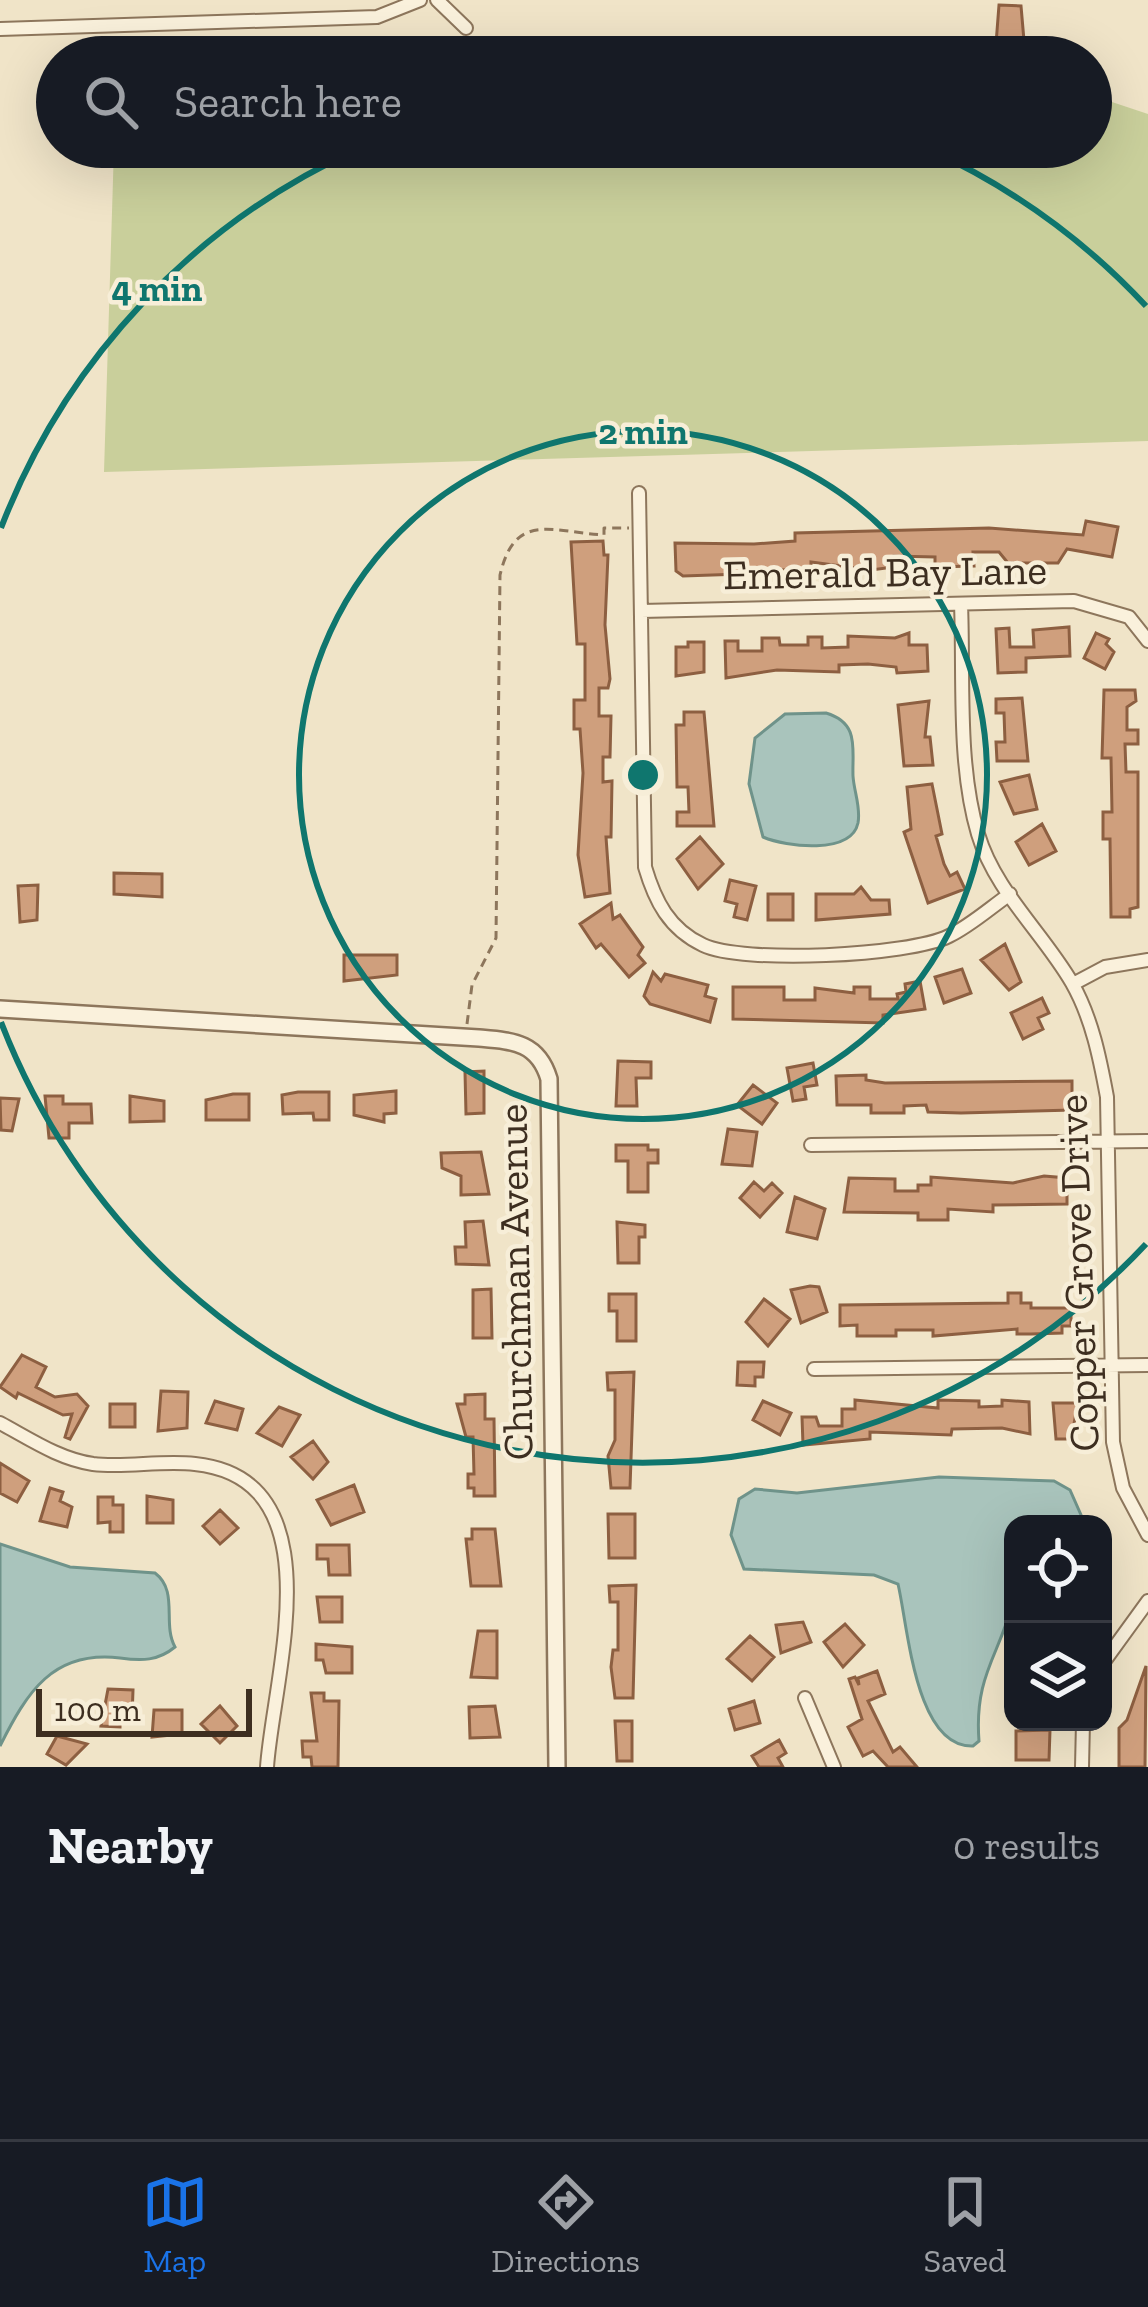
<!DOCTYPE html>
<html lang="en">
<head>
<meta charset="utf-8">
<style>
	body { margin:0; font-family:"Zilla Slab",serif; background:#242831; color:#f1f3f6 }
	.controls { position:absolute; right:36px; bottom:36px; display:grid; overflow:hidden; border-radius:24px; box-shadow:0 12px 48px #0002 }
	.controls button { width:108px; height:108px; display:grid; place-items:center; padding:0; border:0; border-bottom:3px solid #363941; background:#171b24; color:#f1f3f6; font:60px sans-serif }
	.scale { position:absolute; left:36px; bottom:30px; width:216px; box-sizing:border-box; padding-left:12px; border:6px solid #3d2e20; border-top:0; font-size:33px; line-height:42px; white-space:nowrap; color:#3d2e20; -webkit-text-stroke:9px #f7eed8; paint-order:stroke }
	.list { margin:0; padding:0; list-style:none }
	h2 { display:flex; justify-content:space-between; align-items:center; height:156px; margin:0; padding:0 48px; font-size:51px }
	h2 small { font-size:39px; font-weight:400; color:#9ea1a6 }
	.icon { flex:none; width:66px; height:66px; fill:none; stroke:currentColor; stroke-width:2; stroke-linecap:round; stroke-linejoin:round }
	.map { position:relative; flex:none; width:1148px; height:1767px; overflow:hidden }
	.search { position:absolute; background:#171b24; box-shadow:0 12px 48px #0002; left:36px; right:36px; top:36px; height:132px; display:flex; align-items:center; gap:30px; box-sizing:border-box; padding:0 42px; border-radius:66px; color:#9ea1a6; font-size:45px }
	.sheet { height:372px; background:#171b24 }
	nav { display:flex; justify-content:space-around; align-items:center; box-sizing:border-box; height:168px; border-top:3px solid #363941; background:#171b24; font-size:33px; color:#9ea1a6 }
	nav a { display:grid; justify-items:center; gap:6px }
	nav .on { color:#1a73e8 }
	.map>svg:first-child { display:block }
	.green { fill:#c9cf9b }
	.water { fill:#a9c4bc; stroke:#6f938a; stroke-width:3 }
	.building { fill:#cf9f7d; stroke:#8d5f41; stroke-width:3 }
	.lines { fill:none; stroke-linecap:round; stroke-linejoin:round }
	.minor-casing { stroke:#8d765c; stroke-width:16 }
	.tertiary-casing { stroke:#8d765c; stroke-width:20 }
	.path { stroke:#8d765c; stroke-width:3; stroke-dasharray:9 6; stroke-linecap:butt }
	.minor { stroke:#faf1dc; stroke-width:12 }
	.tertiary { stroke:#faf1dc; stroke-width:15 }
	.ring { fill:none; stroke:#0f766e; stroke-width:6 }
	.labels { text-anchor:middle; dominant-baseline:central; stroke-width:9; stroke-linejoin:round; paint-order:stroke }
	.street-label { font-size:42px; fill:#3d2e20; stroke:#f7eed8 }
	.centre { fill:#0f766e; stroke:#f7eed8; stroke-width:6 }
	.ring-label { font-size:36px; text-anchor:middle; font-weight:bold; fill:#0f766e; stroke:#f7eed8; stroke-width:9; stroke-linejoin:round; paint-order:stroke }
</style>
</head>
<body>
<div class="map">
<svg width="1148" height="1767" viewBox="0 0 1148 1767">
	<rect width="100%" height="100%" fill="#f0e4c8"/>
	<!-- green -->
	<path class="green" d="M674,39L783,57H614Z
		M1091,95L1148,114V441L104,472L114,147H1091Z"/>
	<!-- water -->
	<path class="water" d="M826,713C860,723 852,749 853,776C854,792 861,807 858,823C851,855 786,847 763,837L749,784L755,738L785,714Z
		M939,1477L1054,1481L1070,1490L1085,1524H1013C1013,1547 1019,1579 1013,1602C999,1656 974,1676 979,1741L973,1746C915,1748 908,1626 898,1584L874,1575L744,1569L731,1535L739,1499L755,1489L797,1493Z
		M0,1544L70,1567L155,1573C179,1591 162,1624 175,1647C158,1661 142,1661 120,1658C53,1650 27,1692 0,1746Z"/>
	<!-- building -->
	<path class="building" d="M999,5L1021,6L1025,52L1018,51L1017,57H995Z
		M373,38L374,57H336L335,40Z
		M284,42L285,57H214V45Z
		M1086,521L1118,527L1112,557L1067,549L1058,563H1008L999,552H973L974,566L935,567V557L894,556V567L871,570L811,562V571L740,568L741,574L683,576L676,571L675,543L754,544L795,541V533L989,528L1083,535Z
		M603,541L604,555H608L605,625L610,679L608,688H599V716H611L610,757H603V782L612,781L611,837H606L610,893L585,897L578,855L583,773L580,729H574V700H585V644H577L571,542Z
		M1069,627L1070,656L1026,658V672L998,673L996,629L1009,628L1010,647H1034L1033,630Z
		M909,633V645H927L928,671L897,673L896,667L868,664L839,665V672L777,670L726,678L725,641H738V651H762V638H779L780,645H808V637H822V648L848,647V636L895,638Z
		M1096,633L1109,639L1106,644L1114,652L1105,669L1084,658Z
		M688,642H704V672L676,676V647H688Z
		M1104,690H1135L1136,701L1127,707V730H1138V744H1125L1126,772H1138V907L1130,909V917H1111L1110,839H1103V812H1112L1111,758H1102Z
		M1022,698L1028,761H997L996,742H1005L1004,713H996V699Z
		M929,701L925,737H930L933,765L904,766L898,705Z
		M684,712H704L714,826H677V812H689L688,787H677L676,725H684Z
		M1029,775L1037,809L1014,814L1000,782Z
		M932,784L942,834L936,836L944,864L950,876L957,872L965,889L928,903L904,832L911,829L907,787Z
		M1042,824L1056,851L1029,865L1016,842Z
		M700,837L723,864L698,889L677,859Z
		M114,873L162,874V897L114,894Z
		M730,880L756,886L747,920L734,917L737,904L725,901Z
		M38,885L37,920L20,922L18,886Z
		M861,887L871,900H889L890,914L816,920V894H854Z
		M768,894H793V920H768Z
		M611,903L613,919L620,915L643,947L638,955L645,963L629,977L601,944L596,948L580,924Z
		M1005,944L1021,982L1009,990L981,960Z
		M344,955H397V975L344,981Z
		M962,969L971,993L944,1003L935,977Z
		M653,972L661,981L665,974L708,985L705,996L716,999L710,1022L650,1004L644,996Z
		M920,981L925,1009L883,1015V1023L733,1019V987H784V1000H815V988L854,993V987H870V999H898L897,994L906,992L905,984Z
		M1042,998L1049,1013L1038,1018L1043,1029L1023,1039L1011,1013Z
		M618,1061L651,1062V1078H636L637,1106H616Z
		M813,1063L817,1085L804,1087L806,1099L793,1101L787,1068Z
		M484,1071V1113L466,1114L465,1072Z
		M866,1075V1080L885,1083L1072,1081V1110L961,1113L928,1112L926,1105L904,1106V1113H871V1105H837L836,1076Z
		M753,1085L777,1103L762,1124L737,1105Z
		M396,1091V1113L384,1114V1122L354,1115V1095Z
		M298,1092H329V1120H314L313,1113L283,1114L282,1095Z
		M233,1094H249V1120H206V1100Z
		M45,1096H63V1104H91L92,1123H69V1138H49Z
		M130,1096L164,1101V1121L130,1122Z
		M0,1098L19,1099L12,1131L1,1130Z
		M728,1129L757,1132L752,1166L722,1164Z
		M616,1145H648V1150H658V1163H648V1192H628V1161H616Z
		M481,1152L489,1194L461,1195V1176L442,1168L441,1153Z
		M1044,1176L1067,1178V1204L993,1205V1212L948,1209V1220H918V1213L844,1212L849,1178L895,1179V1191H918V1185H931V1177L1013,1183Z
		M754,1182L764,1191L772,1183L782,1193L760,1217L740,1198Z
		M795,1197L825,1209L817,1239L787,1232Z
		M483,1221L489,1265L456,1264L455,1247H466L465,1222Z
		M617,1222L645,1225V1237H639V1263H618Z
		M810,1286L819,1287L827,1312L801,1323L791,1290Z
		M491,1289L492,1338H473V1290Z
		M1008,1293H1021V1303H1031V1308H1071V1326H1062V1333L1031,1334H1017V1329L933,1336V1330H896V1336H857V1325L840,1326V1305L1008,1303Z
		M609,1294H636V1341H617V1311H609Z
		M764,1299L790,1319L768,1346L746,1322Z
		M22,1355L46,1367L36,1387L55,1397L77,1394L88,1406L70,1439L65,1437L72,1414L63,1415L18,1393L16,1398L0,1387Z
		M738,1362H764L763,1377H755V1386L737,1385Z
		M634,1372L630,1488H611L608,1456L615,1440V1390H608L607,1373Z
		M161,1391L188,1392L187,1428L158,1431Z
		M485,1394V1419H494L495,1496H474V1488H468V1474H474L473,1437H466L457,1404H465V1395Z
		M855,1400L938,1408V1400L979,1401V1407L1002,1406V1400L1029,1402L1030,1434L1002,1428L952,1429L951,1435L870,1432V1439L803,1445L802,1417H816L819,1426H842V1409H855Z
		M215,1401L243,1409L237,1430L206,1423Z
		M763,1401L791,1413L780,1435L753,1420Z
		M1053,1403H1078L1071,1439H1056Z
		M110,1404H135V1427H110Z
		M279,1407L300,1415L282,1446L257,1433Z
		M313,1441L328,1462L313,1479L291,1457Z
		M0,1463L29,1481L17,1502L0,1493Z
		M354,1485L364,1512L331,1525L317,1500Z
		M50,1488L63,1492L60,1501L72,1507L67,1527L40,1521Z
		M147,1496L173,1500V1523H147Z
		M98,1497H113V1505H123V1532H110V1522L98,1523Z
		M220,1510L238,1528L220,1544L203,1526Z
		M608,1514H635V1558H609Z
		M472,1529H495L501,1586H471L466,1539H472Z
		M317,1545H349L350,1575H329L328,1559H317Z
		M636,1585L633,1698H615L611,1667L613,1650H618V1602H610L609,1586Z
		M317,1597H342V1622H320Z
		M803,1622L811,1642L781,1653L776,1625Z
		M845,1624L864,1645L843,1667L824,1642Z
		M478,1631H497V1678L471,1677Z
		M750,1636L774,1657L752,1681L727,1659Z
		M316,1644L352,1647V1673H326L323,1660H316Z
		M1146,1666L1145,1767H1119V1728L1127,1720Z
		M877,1671L885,1694L868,1701L893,1752L900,1747L917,1767H888L873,1751L863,1756L848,1727L862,1719L849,1679L855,1677L859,1685L858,1678Z
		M108,1689L133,1690L132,1718L120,1719V1727L101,1726Z
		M311,1693H324V1701H339L338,1767H312L311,1757H303L302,1741H317Z
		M754,1701L760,1723L735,1730L729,1709Z
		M220,1706L237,1726L220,1743L201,1724Z
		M495,1706L500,1737L470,1738L469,1707Z
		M154,1710H182V1734L152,1737Z
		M615,1721H632V1761H617Z
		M1050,1730L1049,1760H1016V1731Z
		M57,1736L87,1744L66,1765L47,1754Z
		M779,1740L786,1753L778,1758L783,1767H759L752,1756Z"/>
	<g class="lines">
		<defs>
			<path id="minor" d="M437,0L466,28
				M0,29L377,17L420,0
				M639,493L645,867C655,901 669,929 703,945C742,964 909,956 949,936C970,926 990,908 1010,894
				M961,604C964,677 957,763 978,834C995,891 1043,933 1072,983C1092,1018 1100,1059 1107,1097L1113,1442L1123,1488L1148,1535
				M641,611L1074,601L1129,617L1148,641
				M1073,984L1105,967L1148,960
				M811,1145L1148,1141
				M814,1369L1148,1365
				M0,1423C30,1439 59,1459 93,1464C126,1468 161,1460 195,1464C338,1479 273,1677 267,1767
				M1103,1663L1148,1601
				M805,1698L834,1767
				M1082,1767L1083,1722"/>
			<path id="tertiary" d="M0,1009L479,1038C513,1041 538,1042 549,1079L557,1767"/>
		</defs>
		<!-- minor casing -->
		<use href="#minor" class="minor-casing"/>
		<!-- tertiary casing -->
		<use href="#tertiary" class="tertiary-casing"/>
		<!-- path -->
		<path class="path" d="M467,1024L472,985L496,938L500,575C515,511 551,532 604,535V528H629"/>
		<!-- minor -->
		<use href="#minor" class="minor"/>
		<!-- tertiary -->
		<use href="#tertiary" class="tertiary"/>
	</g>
	<!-- distance rings -->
	<g class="ring">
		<circle cx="643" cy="775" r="344"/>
		<path d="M1146 1244A688 688 0 0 1 1 1022M1 528A688 688 0 0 1 358 149M928 149A688 688 0 0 1 1146 306"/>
	</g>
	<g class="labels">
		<!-- street labels -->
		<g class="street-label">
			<text transform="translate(885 572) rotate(-1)">Emerald Bay Lane</text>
			<text transform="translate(1078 1273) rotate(-92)">Copper Grove Drive</text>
			<text transform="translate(515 1282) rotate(-91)">Churchman Avenue</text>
		</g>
	</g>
	<circle cx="643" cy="775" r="18" class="centre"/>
	<g class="ring-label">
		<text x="157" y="301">4 min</text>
		<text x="643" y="444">2 min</text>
	</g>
</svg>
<div class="controls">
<button><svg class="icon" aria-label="locate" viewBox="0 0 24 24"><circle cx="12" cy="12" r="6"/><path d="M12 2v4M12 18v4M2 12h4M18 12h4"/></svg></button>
<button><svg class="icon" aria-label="layers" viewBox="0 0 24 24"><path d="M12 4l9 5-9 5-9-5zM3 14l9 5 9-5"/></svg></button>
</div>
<div class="scale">100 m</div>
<div class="search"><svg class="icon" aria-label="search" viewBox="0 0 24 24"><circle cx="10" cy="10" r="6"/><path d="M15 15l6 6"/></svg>Search here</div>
</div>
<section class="sheet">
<h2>Nearby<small>0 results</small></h2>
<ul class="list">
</ul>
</section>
<nav>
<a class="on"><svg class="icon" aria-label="map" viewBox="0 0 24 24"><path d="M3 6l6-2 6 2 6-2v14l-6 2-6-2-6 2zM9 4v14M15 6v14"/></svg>Map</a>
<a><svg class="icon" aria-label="directions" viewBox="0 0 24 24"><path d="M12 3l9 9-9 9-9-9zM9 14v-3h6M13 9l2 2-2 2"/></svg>Directions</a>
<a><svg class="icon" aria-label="saved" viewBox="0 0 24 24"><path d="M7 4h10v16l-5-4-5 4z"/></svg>Saved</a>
</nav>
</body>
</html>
